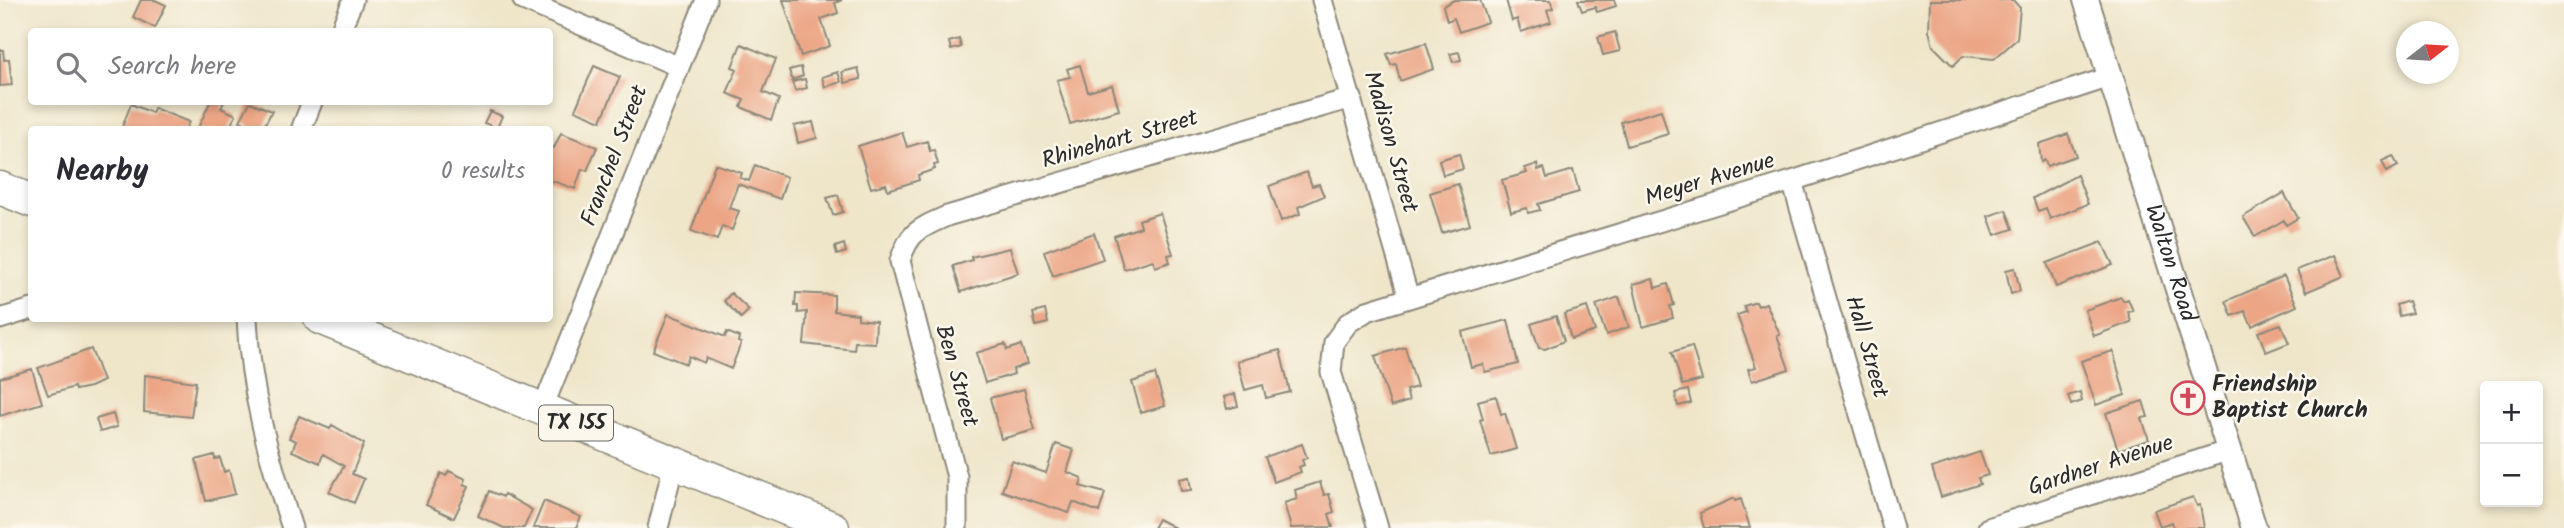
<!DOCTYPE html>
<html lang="en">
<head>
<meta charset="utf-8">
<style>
	body { margin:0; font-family:Kalam,sans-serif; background:#f2f2f3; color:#2b2b33 }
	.controls { position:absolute; right:21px; bottom:21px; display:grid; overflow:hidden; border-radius:7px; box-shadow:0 4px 10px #0003 }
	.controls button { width:63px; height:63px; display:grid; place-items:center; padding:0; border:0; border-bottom:2px solid #e1e1e2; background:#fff; color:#2b2b33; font:35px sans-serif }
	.compass { position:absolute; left:2396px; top:21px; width:63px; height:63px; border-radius:50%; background:#fff; box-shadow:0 4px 10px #0003; rotate:73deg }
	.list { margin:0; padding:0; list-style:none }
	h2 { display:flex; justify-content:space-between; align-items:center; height:91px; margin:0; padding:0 28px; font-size:30px }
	h2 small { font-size:23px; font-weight:400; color:#7c7c81 }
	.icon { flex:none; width:38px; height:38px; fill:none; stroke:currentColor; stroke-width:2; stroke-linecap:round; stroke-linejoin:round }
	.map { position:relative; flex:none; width:2564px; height:528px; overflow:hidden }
	.search { position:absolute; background:#fff; box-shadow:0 4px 10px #0003; left:28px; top:28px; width:525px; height:77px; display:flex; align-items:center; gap:18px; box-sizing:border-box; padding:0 24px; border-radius:7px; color:#7c7c81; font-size:26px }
	.panel { position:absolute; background:#fff; box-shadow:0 4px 10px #0003; left:28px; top:126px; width:525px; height:196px; border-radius:7px }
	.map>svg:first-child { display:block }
	.building { fill:#eca686 }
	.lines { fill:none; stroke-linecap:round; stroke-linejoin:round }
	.minor-casing { stroke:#8d887a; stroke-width:23 }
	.tertiary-casing { stroke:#8d887a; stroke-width:28 }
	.primary-casing { stroke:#8d887a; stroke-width:35 }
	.minor { stroke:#fff; stroke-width:19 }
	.tertiary { stroke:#fff; stroke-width:24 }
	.primary { stroke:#fff; stroke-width:32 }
	.labels { text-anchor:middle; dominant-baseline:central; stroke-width:5; stroke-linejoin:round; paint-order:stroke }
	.shield { fill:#fbf7ec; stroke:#696865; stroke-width:2 }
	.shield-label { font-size:21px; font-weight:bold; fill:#2b2b2b }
	.street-label { font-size:23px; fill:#2b2b2b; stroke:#fbf7ec }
	.poi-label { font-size:23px; font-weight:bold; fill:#2b2b2b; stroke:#fbf7ec; text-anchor:start }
</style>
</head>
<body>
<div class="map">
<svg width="2564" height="528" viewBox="0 0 2564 528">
	<rect width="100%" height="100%" fill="#fbf7ec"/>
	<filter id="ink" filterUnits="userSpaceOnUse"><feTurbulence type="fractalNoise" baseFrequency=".0143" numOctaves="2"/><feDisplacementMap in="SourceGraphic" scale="14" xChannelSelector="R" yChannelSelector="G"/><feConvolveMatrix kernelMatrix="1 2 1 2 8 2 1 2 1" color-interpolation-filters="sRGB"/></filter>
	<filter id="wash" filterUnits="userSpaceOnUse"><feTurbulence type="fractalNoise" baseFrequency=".00686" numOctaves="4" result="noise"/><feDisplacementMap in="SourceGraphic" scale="28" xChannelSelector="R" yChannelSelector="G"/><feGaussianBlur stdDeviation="1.57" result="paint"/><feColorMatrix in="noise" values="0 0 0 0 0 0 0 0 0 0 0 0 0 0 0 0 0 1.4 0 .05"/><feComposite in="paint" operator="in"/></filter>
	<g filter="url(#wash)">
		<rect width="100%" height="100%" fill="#efe6ca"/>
		<g id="blocks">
			<!-- building -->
			<path class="building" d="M141,0H155L166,5L155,28L133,17Z
				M783,0H842L835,3L838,13L821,19L830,46L801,56Z
				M1454,0H1480L1488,22L1459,32L1454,18L1447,21L1443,6Z
				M1506,0H1551L1553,8L1547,10L1551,22L1521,32L1517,19L1512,21Z
				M1578,0H1614L1616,6L1597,12L1595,7L1582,11Z
				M1930,0H2013L2020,8L2017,39L1994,59L1963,56L1953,66L1933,46L1929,31Z
				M1615,32L1620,51L1603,55L1598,37Z
				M959,39L961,47L951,50L949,42Z
				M1426,43L1434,69L1400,81L1396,64L1391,65L1387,54Z
				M741,44L776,59L763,92L779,99L771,120L741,107L744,100L727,93L737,69L732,67Z
				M0,50H3L4,60L9,59L12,85L0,86Z
				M1459,52L1461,60L1453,62L1450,54Z
				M1080,65L1088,92L1112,85L1119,110L1070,124L1057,80L1070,77L1067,69Z
				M594,66L620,77L601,121L575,110Z
				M801,67L803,76L792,80L789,70Z
				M858,68L861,79L845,83L842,72Z
				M838,72L841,82L825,87L822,77Z
				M805,79L807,88L795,91L792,82Z
				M210,102H224L221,108L236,115L228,130H197Z
				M250,102L272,111L262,130H247L249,125L240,121Z
				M131,104L152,113L154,108L189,122L185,130H121Z
				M1661,110L1668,134L1627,146L1621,122Z
				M490,111L502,116L497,128L484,123Z
				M813,122L817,138L798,143L794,126Z
				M902,132L907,147L927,141L930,151L934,150L938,164L934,165L935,169L918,175L919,180L888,190L886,184L871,188L858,146Z
				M561,133L597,147L587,171L582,169L575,189L550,180V146L554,148Z
				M2068,134L2076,156L2047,166L2045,160L2041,162L2039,144Z
				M1459,154L1463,169L1443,175L1439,160Z
				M2393,156L2398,166L2387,172L2382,161Z
				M715,164L742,173L740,178L749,181L755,165L787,177L780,199L738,184L729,208L739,211L732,230L722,226L717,240L691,231Z
				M1537,164L1538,170L1544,168L1547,178L1573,170L1579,192L1538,204L1540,210L1528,213L1527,208L1511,212L1502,180L1527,173L1525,168Z
				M1307,172L1312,186L1319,184L1324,196L1298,207L1300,214L1281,221L1269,186Z
				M2077,175L2088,204L2050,219L2046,208L2038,211L2033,198Z
				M1458,184L1470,225L1442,233L1430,193Z
				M2284,193L2298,218L2286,225L2284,220L2255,237L2243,217Z
				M838,195L843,212L833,215L827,198Z
				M2006,210L2013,229L1995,235L1988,216Z
				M1160,213L1173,254L1168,255L1170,262L1155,267L1153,260L1124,269L1114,236L1141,227L1139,220Z
				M1094,233L1103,259L1053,276L1044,251Z
				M2102,242L2113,265L2056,287L2047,263Z
				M844,244L846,252L837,255L835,247Z
				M1010,248L1018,273L961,292L953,266L972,260L971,257Z
				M2335,255L2344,276L2306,292L2297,270Z
				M2015,268L2020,291L2011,294L2006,270Z
				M2284,276L2297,306L2252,326L2245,311L2232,316L2226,301Z
				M1653,279L1655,288L1668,284L1674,305L1670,306L1673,318L1643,327L1633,284Z
				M731,293L749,310L741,318L724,301Z
				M796,293L834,295V311L858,314V319L876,321L875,343L855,342L854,350L804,344L807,312L798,313V306H795Z
				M1619,297L1629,327L1606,335L1596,305Z
				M2121,297L2123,301L2128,299L2133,311L2128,312L2131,322L2094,336L2085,310Z
				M2408,301L2412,313L2399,316L2396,305Z
				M1756,302L1758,306L1766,303L1780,335L1777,336L1789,369L1752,381L1748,369L1756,367L1737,315L1746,312L1744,306Z
				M1587,307L1595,331L1571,339L1564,314Z
				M1045,310L1048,323L1036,326L1033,313Z
				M668,314L725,337L727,332L739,337L738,342L741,343L731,369L706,358L704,363L689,356L686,364L653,351Z
				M1556,316L1564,341L1545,349L1539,348L1531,324Z
				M1508,320L1518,364L1485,372L1483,364L1471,367L1462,332Z
				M2281,324L2289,343L2266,352L2258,332Z
				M1005,344L1007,350L1021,345L1027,364L1013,369L1014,374L985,383L976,353Z
				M1692,346L1702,380L1682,385L1672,352Z
				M1405,347L1417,387L1406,390L1409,401L1391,407L1375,356Z
				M91,349L103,381L90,387L75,390L74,387L48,395L38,368Z
				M1280,350L1290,392L1266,398L1263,385L1245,390L1237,361Z
				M2113,351L2125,395L2096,405L2081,361Z
				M32,369L42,403L0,416V378Z
				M1155,374L1165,406L1141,413L1132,382Z
				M145,375L196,382L191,417L144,412Z
				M1024,389L1035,430L1001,439L990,398Z
				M1688,390L1691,403L1678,406L1675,393Z
				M2080,392L2082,401L2071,405L2068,396Z
				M1235,394L1238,406L1227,409L1224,397Z
				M1496,396L1501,414L1505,413L1516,449L1491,456L1480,420L1483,419L1478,401Z
				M2143,401L2148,417L2142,418L2149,440L2118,450L2106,413Z
				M113,414L117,427L100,432L96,419Z
				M299,416L330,429L332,425L364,444L352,474L364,479L354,503L329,492L344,466L323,454L320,463L292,451L296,441L289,438Z
				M1056,444L1074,450L1067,472L1082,478L1080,486L1105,493L1099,512L1073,502L1069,513L1002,491L1012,461L1046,473Z
				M1302,444L1307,458L1302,460L1304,465L1299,467L1301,472L1274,482L1265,457Z
				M1980,452L1988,475L1978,478L1980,484L1941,497L1932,468Z
				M214,455L215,459L220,458L224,472L229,470L235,494L206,501L196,460Z
				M449,471L466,479L464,484L469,486L454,518L426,505L441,473L446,476Z
				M1189,477L1191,490L1181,491L1179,479Z
				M1320,482L1324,495L1329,494L1334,512L1329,514L1333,527L1291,528L1284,503L1297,499L1295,490Z
				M489,491L503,497L504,494L532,510L524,528H504L478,516Z
				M2193,497L2197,506L2200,505L2204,528H2174L2172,522L2160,526L2154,510Z
				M1734,498L1735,501L1741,499L1750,528H1704L1700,513Z
				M544,501L581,517L576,528H533Z
				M1158,519L1175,528H1153Z"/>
		</g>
	</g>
	<g filter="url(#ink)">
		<use href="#blocks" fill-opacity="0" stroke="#8d887a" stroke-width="2"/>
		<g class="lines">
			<defs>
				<path id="minor" d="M523,0L677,66
					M1322,0L1409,298
					M340,32L353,0
					M301,130L312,102
					M1792,181L1893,528
					M247,318C250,392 269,458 292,528
					M0,319L32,309
					M542,410L706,0
					M658,528L674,463
					M957,528V477L900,261C909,231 920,228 947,216L1352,98
					M1378,528L1331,372L1334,342L1348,323L1367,311L1409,298L1792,181L2110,77
					M1988,528L2230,450"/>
				<g id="tertiary">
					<path id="s1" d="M2086,0L2254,528"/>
				</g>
				<path id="primary" d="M0,188L32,201
					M320,318L833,528"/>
			</defs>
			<!-- minor casing -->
			<use href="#minor" class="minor-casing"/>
			<!-- tertiary casing -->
			<use href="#tertiary" class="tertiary-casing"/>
			<!-- primary casing -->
			<use href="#primary" class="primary-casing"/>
			<!-- minor -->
			<use href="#minor" class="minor"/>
			<!-- tertiary -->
			<use href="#tertiary" class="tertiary"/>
			<!-- primary -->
			<use href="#primary" class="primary"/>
		</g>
	</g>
	<!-- icons -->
	<defs>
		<symbol id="church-ring" viewBox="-11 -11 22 22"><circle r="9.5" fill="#fbf7ec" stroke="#d1495b" stroke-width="1.5"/><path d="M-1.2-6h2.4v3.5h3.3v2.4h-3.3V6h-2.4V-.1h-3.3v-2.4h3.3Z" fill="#d1495b"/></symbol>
	</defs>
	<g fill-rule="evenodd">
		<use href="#church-ring" x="2169" y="379" width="38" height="38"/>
	</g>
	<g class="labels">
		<!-- shield labels -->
		<rect class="shield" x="539" y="405.5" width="74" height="35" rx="5"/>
		<g class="shield-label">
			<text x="576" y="423">TX 155</text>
		</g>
		<!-- street labels -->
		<g class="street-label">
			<text transform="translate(1120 140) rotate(-16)">Rhinehart Street</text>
			<text transform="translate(1390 142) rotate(74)">Madison Street</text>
			<text transform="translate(615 156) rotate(-69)">Franchel Street</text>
			<text transform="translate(1710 180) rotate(-17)">Meyer Avenue</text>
			<text stroke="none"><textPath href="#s1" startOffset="276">Walton Road</textPath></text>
			<text transform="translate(1866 347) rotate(74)">Hall Street</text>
			<text transform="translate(956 376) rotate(74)">Ben Street</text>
			<text transform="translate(2101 466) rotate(-18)">Gardner Avenue</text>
		</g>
		<!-- poi labels -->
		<g class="poi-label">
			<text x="2212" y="385">Friendship<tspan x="2212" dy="26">Baptist Church</tspan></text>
		</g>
	</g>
</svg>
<div class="controls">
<button>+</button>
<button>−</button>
</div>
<svg class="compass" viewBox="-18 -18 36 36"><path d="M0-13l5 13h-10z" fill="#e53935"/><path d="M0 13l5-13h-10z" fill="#7c7c81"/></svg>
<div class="search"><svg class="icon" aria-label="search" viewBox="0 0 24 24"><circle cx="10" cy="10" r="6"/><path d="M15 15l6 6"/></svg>Search here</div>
<section class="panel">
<h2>Nearby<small>0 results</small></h2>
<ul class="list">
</ul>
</section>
</div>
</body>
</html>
